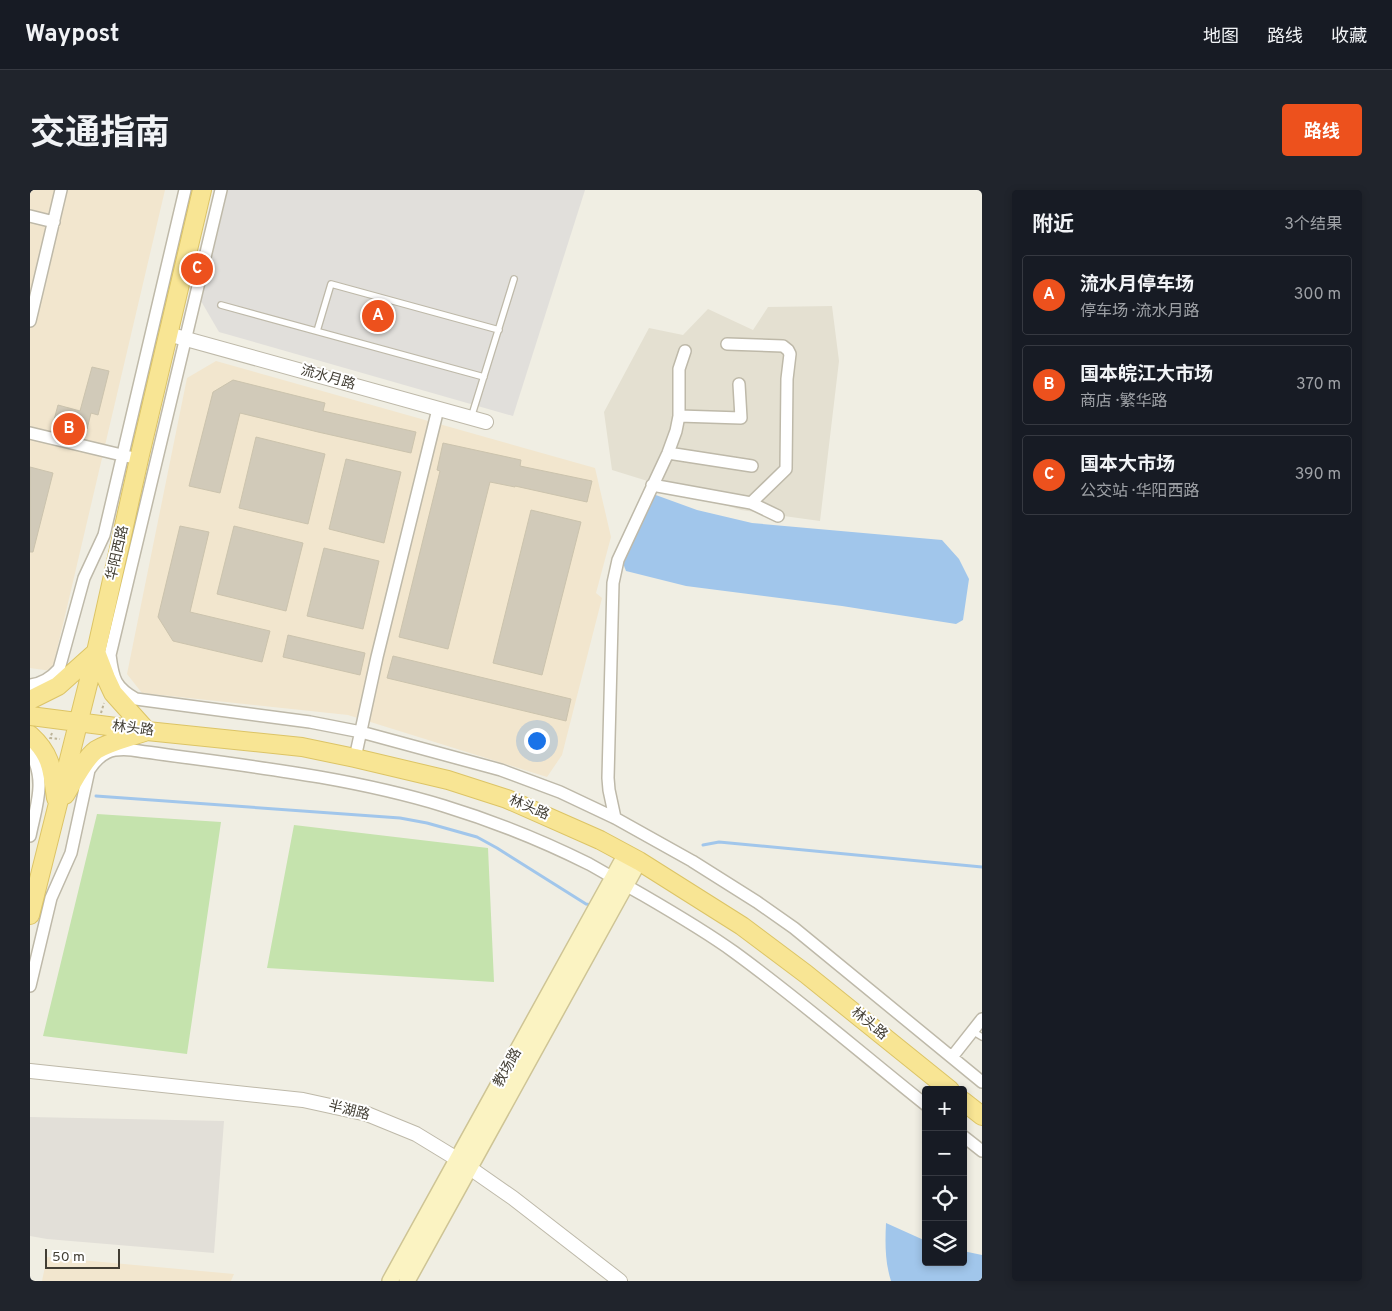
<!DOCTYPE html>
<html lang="zh">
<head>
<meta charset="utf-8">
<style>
	body { margin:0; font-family:Overpass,"Noto Sans SC",sans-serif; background:#20242c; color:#f1f3f6 }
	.controls { position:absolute; right:15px; bottom:15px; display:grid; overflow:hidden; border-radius:5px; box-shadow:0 2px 8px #0003 }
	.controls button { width:45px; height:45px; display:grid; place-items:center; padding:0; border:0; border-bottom:1px solid #363941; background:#171b24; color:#f1f3f6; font:25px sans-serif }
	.scale { position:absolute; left:15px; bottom:12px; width:75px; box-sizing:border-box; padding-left:5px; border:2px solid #423e34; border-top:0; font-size:14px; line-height:18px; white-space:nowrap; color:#423e34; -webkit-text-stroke:4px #fff; paint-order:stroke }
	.you { position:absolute; left:506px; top:550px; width:18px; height:18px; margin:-12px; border:4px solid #fff; border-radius:50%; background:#1a73e8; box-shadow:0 0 0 8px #1a73e833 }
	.badge { display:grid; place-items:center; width:32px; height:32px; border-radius:50%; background:#ed511d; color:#fff; font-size:16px; font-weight:700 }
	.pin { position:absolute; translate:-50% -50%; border:2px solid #fff; box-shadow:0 1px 5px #0006 }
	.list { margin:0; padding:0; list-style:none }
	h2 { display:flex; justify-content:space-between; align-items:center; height:65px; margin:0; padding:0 20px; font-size:21px }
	h2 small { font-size:16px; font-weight:400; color:#9ea1a6 }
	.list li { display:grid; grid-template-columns:32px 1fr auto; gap:15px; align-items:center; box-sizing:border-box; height:80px; margin:0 10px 10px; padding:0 10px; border:1px solid #363941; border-radius:5px }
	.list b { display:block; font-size:19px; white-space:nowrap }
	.list p { margin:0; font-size:16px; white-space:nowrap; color:#9ea1a6 }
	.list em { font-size:16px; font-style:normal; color:#9ea1a6 }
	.icon { flex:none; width:28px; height:28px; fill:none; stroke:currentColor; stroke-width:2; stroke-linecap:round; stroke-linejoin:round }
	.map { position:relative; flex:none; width:952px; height:1091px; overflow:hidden; border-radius:5px }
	header { display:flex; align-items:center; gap:30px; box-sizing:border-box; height:70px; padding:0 25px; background:#171b24; border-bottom:1px solid #363941 }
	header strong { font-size:24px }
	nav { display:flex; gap:28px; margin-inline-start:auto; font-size:18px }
	.intro { display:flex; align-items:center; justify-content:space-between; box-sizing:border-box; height:120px; padding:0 30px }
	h1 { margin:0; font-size:35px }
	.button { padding:12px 22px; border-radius:5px; background:#ed511d; color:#fff; font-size:18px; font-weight:700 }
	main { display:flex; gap:30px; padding:0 30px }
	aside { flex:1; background:#171b24; border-radius:5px; box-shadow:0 2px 8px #0003 }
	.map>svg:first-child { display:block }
	.residential { fill:#e4e0d1 }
	.commercial { fill:#f2e6ce }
	.industrial { fill:#e2dfd8 }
	.green { fill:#c5e3ad }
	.parking { fill:#e1dfdb }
	.water { fill:#a1c6eb }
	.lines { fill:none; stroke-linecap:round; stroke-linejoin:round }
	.stream { stroke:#a1c6eb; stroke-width:3 }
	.building { fill:#d1cab9; stroke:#cbc3ad }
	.service-casing { stroke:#beb9a9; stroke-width:8 }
	.minor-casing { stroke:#beb9a9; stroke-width:14 }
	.tertiary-casing { stroke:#beb9a9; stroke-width:16 }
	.secondary-casing { stroke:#cec495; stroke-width:18 }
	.primary-casing { stroke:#dcc466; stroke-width:20 }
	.path { stroke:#bcb398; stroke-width:2; stroke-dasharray:2.5 2.5; stroke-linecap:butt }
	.service { stroke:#fff; stroke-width:5.5 }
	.minor { stroke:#fff; stroke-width:11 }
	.tertiary { stroke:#fff; stroke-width:14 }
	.secondary { stroke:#fbf3c2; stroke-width:15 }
	.primary { stroke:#f8e594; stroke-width:18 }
	.labels { text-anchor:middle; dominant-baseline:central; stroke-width:4; stroke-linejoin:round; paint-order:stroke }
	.street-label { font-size:14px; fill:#423e34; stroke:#fff }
</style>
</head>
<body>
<header>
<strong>Waypost</strong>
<nav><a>地图</a><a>路线</a><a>收藏</a></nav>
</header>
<div class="intro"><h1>交通指南</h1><a class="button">路线</a></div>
<main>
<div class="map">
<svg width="952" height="1091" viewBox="0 0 952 1091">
	<rect width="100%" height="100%" fill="#f0eee3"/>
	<!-- residential -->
	<path class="residential" d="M802,116L809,171L790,331L711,320L582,280L574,222L619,138L653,145L678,119L723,140L738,117Z"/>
	<!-- commercial -->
	<path class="commercial" d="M0,0H135L22,481L0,478Z
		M186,171L565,278L581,347L566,403L572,408L532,565L517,587L318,525L112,503L97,484L157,188Z
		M17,1067L204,1084L201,1091H12Z"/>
	<!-- industrial -->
	<path class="industrial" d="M0,927L194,931L184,1063L17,1049L0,1046Z"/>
	<!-- green -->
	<path class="green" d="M67,624L191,632L157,864L13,846Z
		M264,635L458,658L464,792L237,778Z"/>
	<!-- parking -->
	<path class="parking" d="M198,0H555L483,226L189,142L171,111Z"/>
	<!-- water -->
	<path class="water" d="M623,304L667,320L722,333L912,350L929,369L939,389L933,430L926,434L812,416L656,396L596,381L591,368Z
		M856,1033L896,1051V1072H933V1061L952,1065V1091H861C855,1072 855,1053 856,1033Z"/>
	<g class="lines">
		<!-- stream -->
		<path class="stream" d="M66,606L370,628L397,633L447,647L467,658L556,714L562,715
			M673,655L689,652L952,677"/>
	</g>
	<!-- building -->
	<path class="building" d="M62,177L79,181L68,225L61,223L57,239L24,230L28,215L50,221Z
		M203,190L295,213L293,221L386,242L381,263L288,242L210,223L190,303L159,296L183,202Z
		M226,247L295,264L278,334L209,318Z
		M413,253L491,270L490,276L562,291L557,312L485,296V297L460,292L418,459L369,447L410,281L407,280Z
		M316,269L371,282L354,353L299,339Z
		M0,277L23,283L3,362H0Z
		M501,320L551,332L512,485L463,473Z
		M150,336L179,342L160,422L240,441L232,472L143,451L128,427Z
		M204,336L273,353L256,421L187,404Z
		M294,358L349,371L333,439L277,426Z
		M258,445L335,463L330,485L253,467Z
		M363,466L541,509L536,531L357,488Z"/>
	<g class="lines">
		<defs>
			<path id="service" d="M191,115L454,187
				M287,141L301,94L469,140
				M441,228L484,89
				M942,841L952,847"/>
			<path id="minor" d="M191,0L80,465C83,489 85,497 106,509L280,532L331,542L471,580L530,602L585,628L662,671L727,712L764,738L952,892
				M0,26L24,32
				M0,131L31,0
				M649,226L711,228L709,194
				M0,243L100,267
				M638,263L722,276
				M622,295L721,313L756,279L757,189L760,164L758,160L753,156L697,154
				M721,313L748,326
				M0,495C12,494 21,488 29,479L54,388L74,345L155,0
				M0,562C17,590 6,616 0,646
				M325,568L347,467L408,219
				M585,628L579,600L578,588L583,393L588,370L638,263L646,241L649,226V179L655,161
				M0,796L21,708L41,663L59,580C71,562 81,558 102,560C206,575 313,585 414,616C463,631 513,651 559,674C577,684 595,695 613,705C644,723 675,741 704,762C770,810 832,864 896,915
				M922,867L952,829
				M933,946L952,961"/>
			<path id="tertiary" d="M138,144L456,232
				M0,881L273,910L337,924L386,944L427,969L483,1008L590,1091"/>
			<path id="secondary" d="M360,1091L596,664
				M377,1091L609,671"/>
			<path id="primary" d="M0,510L28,496L66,462L76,488L83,503L117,541C101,547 81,551 66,560C54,569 43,592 35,605
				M0,526L117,541L272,557L325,568L418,590L477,609L570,650L609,671L712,736L776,784L920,900
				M0,545C22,565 22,580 26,608
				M0,725L66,462L109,269L172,0
				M933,911L952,926"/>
		</defs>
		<!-- service casing -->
		<use href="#service" class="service-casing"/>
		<!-- minor casing -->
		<use href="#minor" class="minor-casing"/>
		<!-- tertiary casing -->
		<use href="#tertiary" class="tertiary-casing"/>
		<!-- secondary casing -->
		<use href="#secondary" class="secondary-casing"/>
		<!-- primary casing -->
		<use href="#primary" class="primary-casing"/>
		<!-- path -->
		<path class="path" d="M71,523L74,513
			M22,543L20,548L30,549"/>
		<!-- service -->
		<use href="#service" class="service"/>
		<!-- minor -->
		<use href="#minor" class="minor"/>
		<!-- tertiary -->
		<use href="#tertiary" class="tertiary"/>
		<!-- secondary -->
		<use href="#secondary" class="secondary"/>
		<!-- primary -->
		<use href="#primary" class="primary"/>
	</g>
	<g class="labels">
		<!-- street labels -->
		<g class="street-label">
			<text transform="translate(298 188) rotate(16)">流水月路</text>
			<text transform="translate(88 363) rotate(-77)">华阳西路</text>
			<text transform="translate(103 539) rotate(7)">林头路</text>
			<text transform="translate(499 618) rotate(23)">林头路</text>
			<text transform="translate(839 834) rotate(39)">林头路</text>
			<text transform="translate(478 878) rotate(-61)">教场路</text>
			<text transform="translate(319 921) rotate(14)">半湖路</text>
		</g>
	</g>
</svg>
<div class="controls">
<button>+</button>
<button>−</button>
<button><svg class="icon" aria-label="locate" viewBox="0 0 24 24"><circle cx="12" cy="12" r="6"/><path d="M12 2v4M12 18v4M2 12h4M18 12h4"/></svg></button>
<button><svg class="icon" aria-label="layers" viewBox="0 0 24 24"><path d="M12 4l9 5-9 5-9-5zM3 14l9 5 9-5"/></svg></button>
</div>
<div class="scale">50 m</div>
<div class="you"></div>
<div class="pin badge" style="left:348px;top:126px">A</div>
<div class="pin badge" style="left:39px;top:239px">B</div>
<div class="pin badge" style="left:167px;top:79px">C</div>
</div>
<aside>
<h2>附近<small>3个结果</small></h2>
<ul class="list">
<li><span class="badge">A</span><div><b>流水月停车场</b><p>停车场 · 流水月路</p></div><em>300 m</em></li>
<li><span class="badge">B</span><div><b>国本·皖江大市场</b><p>商店 · 繁华路</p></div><em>370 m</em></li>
<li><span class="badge">C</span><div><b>国本大市场</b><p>公交站 · 华阳西路</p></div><em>390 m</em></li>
</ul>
</aside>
</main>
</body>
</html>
